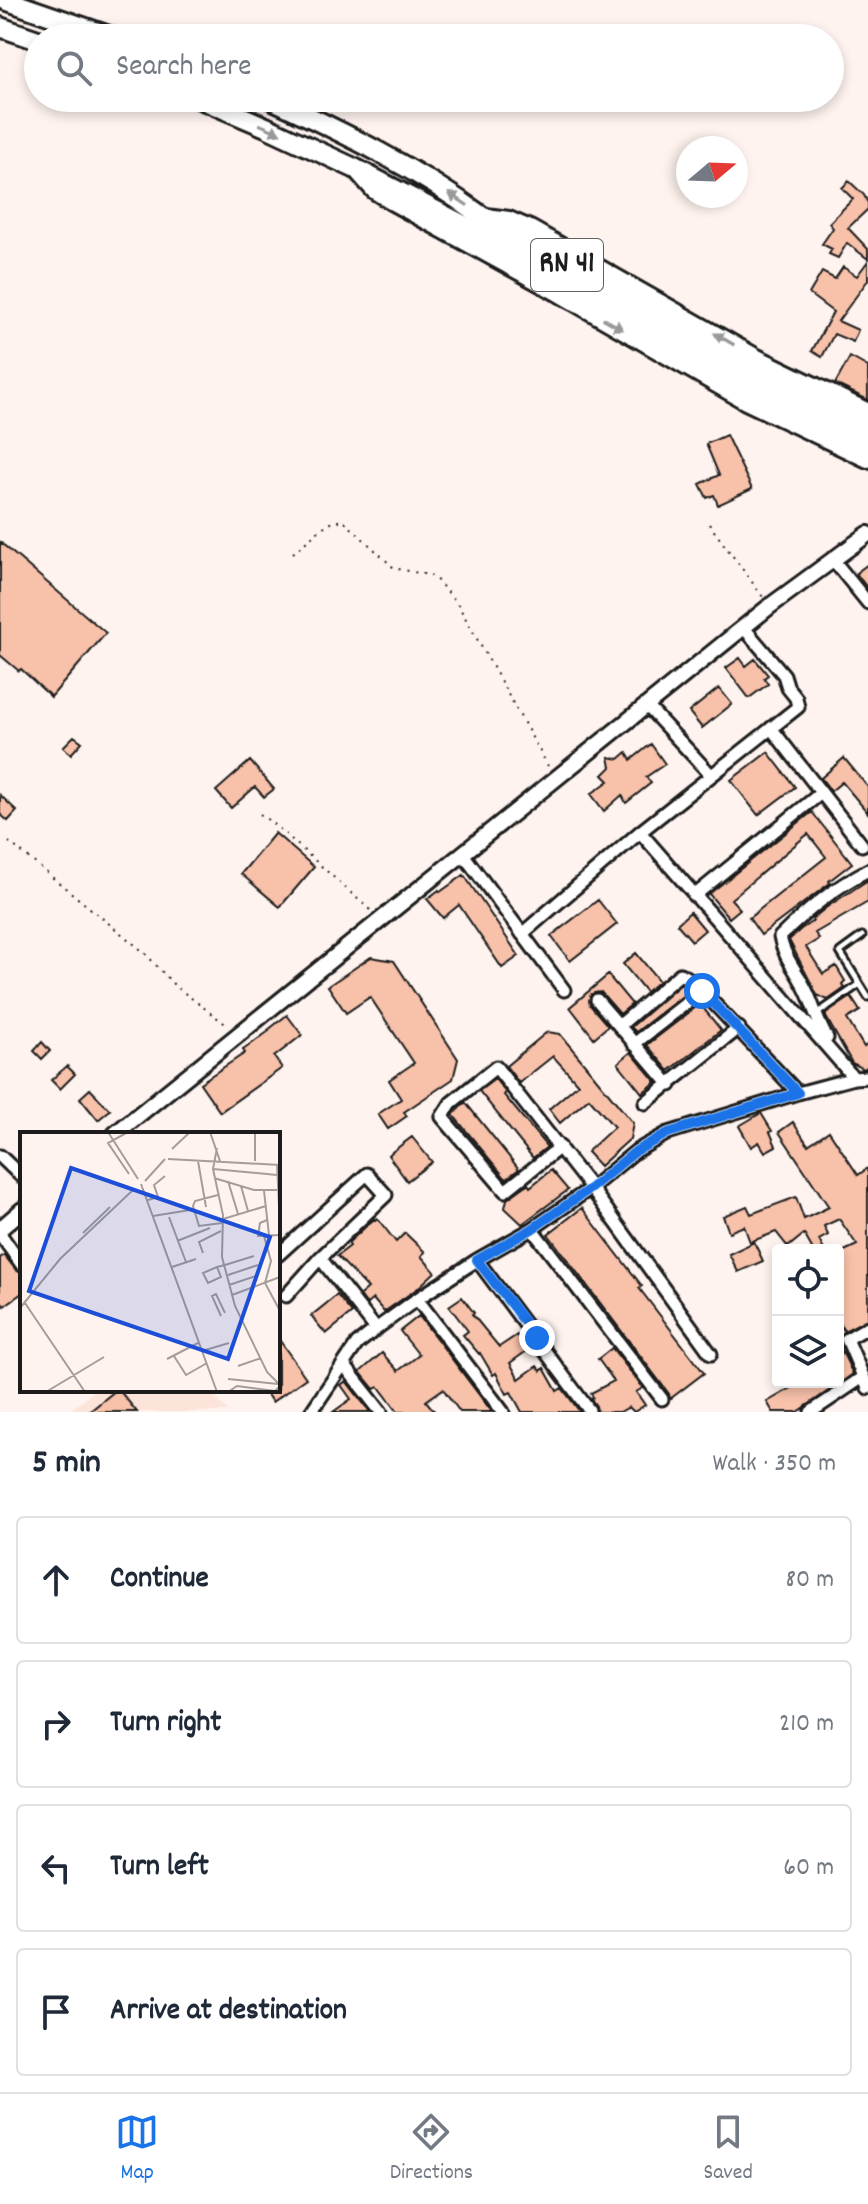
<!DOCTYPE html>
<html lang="en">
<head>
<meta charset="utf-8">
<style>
	body { margin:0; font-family:Dekko,sans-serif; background:#f2f2f3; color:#1f2937 }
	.controls { position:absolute; right:24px; bottom:24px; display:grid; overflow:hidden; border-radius:8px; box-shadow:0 4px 12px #0003 }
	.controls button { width:72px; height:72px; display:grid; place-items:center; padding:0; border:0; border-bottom:2px solid #e0e1e3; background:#fff; color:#1f2937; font:40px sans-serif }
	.compass { position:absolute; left:676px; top:136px; width:72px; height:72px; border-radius:50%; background:#fff; box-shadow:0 4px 12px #0003; rotate:71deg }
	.stop { position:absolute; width:24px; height:24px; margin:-18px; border:6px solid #1a73e8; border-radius:50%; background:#fff }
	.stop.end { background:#1a73e8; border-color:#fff; box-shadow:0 2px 8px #0008 }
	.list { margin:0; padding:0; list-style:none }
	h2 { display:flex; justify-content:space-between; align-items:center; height:104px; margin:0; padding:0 32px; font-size:34px }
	h2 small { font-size:26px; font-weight:400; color:#747a83 }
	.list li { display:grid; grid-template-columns:52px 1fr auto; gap:24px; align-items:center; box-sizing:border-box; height:128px; margin:0 16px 16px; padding:0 16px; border:2px solid #e0e1e3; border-radius:8px }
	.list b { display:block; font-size:30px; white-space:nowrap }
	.list em { font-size:26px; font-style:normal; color:#747a83 }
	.icon { flex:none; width:44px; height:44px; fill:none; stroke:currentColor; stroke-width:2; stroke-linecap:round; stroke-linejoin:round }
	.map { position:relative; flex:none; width:868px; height:1412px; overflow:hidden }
	.search { position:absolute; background:#fff; box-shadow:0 4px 12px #0003; left:24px; right:24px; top:24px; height:88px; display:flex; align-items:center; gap:20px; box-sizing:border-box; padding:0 28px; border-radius:44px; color:#747a83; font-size:30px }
	.sheet { height:680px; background:#fff }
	nav { display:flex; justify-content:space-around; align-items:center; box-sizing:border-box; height:112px; border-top:2px solid #e0e1e3; background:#fff; font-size:22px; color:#747a83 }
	nav a { display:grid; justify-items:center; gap:4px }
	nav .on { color:#1a73e8 }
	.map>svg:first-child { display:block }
	.built { fill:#fce4da }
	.building { fill:#f8c1aa; stroke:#1c1c1c; stroke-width:2 }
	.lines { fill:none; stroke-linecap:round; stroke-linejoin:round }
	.service-casing { stroke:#1c1c1c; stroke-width:11 }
	.minor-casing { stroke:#1c1c1c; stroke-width:17 }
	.tertiary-casing { stroke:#1c1c1c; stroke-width:20 }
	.secondary-casing { stroke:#1c1c1c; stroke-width:22 }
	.trunk-casing { stroke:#1c1c1c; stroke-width:24 }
	.path { stroke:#1c1c1c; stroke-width:2; stroke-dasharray:2 6; stroke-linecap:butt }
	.service { stroke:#fff; stroke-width:5 }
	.minor { stroke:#fff; stroke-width:11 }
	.tertiary { stroke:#fff; stroke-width:14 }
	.secondary { stroke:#fff; stroke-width:16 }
	.trunk { stroke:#fff; stroke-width:18 }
	.oneway { fill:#999 }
	.route { stroke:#1a73e8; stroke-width:10 }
	.labels { text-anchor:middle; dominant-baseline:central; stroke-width:7; stroke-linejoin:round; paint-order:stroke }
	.shield { fill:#fff; stroke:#606060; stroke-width:2 }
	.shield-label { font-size:30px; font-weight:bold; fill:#1c1c1c }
	.inset-road { fill:none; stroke:#a49d9a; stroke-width:2 }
	.view { fill:#1d4ed8; fill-opacity:0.15; stroke:#1d4ed8; stroke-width:4 }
	.inset-edge { fill:none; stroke:#1c1c1c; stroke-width:4 }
</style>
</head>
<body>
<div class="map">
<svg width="868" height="1412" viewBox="0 0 868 1412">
	<rect width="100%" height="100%" fill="#fef3ee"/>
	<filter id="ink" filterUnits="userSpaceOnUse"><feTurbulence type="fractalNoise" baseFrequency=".0125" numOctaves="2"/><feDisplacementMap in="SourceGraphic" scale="16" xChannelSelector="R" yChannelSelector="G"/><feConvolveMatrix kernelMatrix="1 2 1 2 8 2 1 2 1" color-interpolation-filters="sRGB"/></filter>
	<g filter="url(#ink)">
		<!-- built -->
		<path class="built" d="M95,1390H209L229,1412H68Z"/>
		<!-- building -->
		<path class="building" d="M849,181L864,195L868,203V209L848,228L868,249V259L847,243L838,258L829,254L832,249L822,244L833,228L829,223L853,199L842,188Z
			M868,261V280L838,321L858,330L853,342L834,334L822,357L812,351L833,312L809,294L822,272L835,279L843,267L857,276Z
			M850,357L868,367V400L835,384Z
			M726,435L752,489L718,505L714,495L707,498L700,484L719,475L706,444Z
			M0,542L106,633L51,697L21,669L19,671L0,655Z
			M868,564V589L856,573Z
			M740,658L746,666L755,659L768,675L764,678L768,684L749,698L726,668Z
			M719,688L732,704L702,728L689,712Z
			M74,736L82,742L71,754L63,747Z
			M651,744L665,764L646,777L651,783L626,803L622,795L604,811L591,794L609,781L603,775L611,767L609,757L619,759L627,752L631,760Z
			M768,752L795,787L758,815L731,780Z
			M844,758L868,787V813L842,782L831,791L821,778Z
			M250,761L274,789L264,797L255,787L231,808L216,791Z
			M0,795L17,811L8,821L0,814Z
			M812,812L852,863L829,881L830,883L761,935L749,918L826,857L808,834L731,899L740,909L729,918L709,894Z
			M275,833L314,867L280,907L241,874Z
			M464,875L519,956L502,968L459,905L443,918L427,899L439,890L440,892Z
			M868,880V902L815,933L819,939L806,947L823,974L836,966L845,981L842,984L845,988L828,1000L817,995L789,940L801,929L813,921L812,919L827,907Z
			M598,900L617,924L570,961L551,936Z
			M690,912L705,930L692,941L677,924Z
			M636,953L659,981L646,992L623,964Z
			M371,957L394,961L458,1059L453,1079L404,1112L407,1116L388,1129L378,1114L401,1099L389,1080L414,1063L370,997L346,1013L328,986Z
			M608,975L632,1004L620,1014L601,992L591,994L589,1001L590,1005L608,1026L594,1038L570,1007Z
			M681,984L689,991L636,1032L631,1027Z
			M851,997L860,1011L847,1019L864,1047L868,1044V1066L864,1069L852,1063L826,1017V1014Z
			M700,1004L721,1030L669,1071L647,1045Z
			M287,1015L302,1035L274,1057L282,1068L220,1112L200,1083L245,1053L243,1050L269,1031L268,1030Z
			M547,1032L560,1034L633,1123L630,1139L600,1166L587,1152L614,1127L589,1098L560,1123L549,1109L578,1084L553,1056L519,1083L506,1066Z
			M42,1042L50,1051L42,1059L34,1051Z
			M631,1052L656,1082L642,1093L618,1063Z
			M67,1066L75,1074L60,1089L51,1080Z
			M495,1079L506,1093L504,1095L547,1147L533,1158L479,1091Z
			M90,1089L110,1110L98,1120L80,1098Z
			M465,1102L519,1169L506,1179L453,1115Z
			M761,1113L772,1131L770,1132L776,1146L765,1152L759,1142L751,1147L739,1126Z
			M793,1122L808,1145L829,1131L858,1175L868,1168V1319L844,1331L838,1321V1254L857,1245L839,1219L824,1226L828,1235L819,1240L824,1250H813L804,1234L788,1247L776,1232L750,1242L744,1226L729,1232L723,1216L747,1206L751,1214L796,1197L804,1219L829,1207L779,1132Z
			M412,1137L432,1162L407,1181L388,1155Z
			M551,1170L568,1190L522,1224L505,1208L507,1199L528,1184L530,1187Z
			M582,1208L642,1286L639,1288L704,1373L670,1399L669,1394L548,1234Z
			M377,1218L396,1242L405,1233L425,1252L421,1256L435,1272L418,1288L384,1312L373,1299L367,1304L365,1302L360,1295L368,1288L337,1256L350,1246L348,1243L374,1219L375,1220Z
			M754,1242L763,1261L738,1272L729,1254Z
			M4,1255L16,1270L22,1273V1293L4,1306L0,1300V1258Z
			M337,1295L352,1313L326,1334L311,1316Z
			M462,1297L474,1313L472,1314L499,1347L517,1335L528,1350L510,1363L519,1379L537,1366L541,1371L544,1368L557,1391L562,1388L580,1412H522L511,1392L507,1394L496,1373L493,1375L480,1353L479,1354L463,1335L468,1331L449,1306Z
			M419,1316L439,1342L492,1412H460L443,1389L426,1401L435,1412H398L379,1387L374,1389L360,1372L382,1353L398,1371L419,1355L400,1331Z
			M278,1338L306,1378L272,1402L264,1390H278Z
			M838,1343L853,1374L798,1412H773L767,1402L802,1382H838Z
			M612,1348L643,1388L636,1392L645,1405L634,1412L629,1407L620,1412H597L596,1406L591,1399L593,1397L591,1393L614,1381L598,1359Z
			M346,1381L370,1412H333L351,1399L341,1385Z
			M116,1390H119L137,1412H89Z"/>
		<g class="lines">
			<defs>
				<path id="service" d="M862,936L840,952L868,997
					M818,1013L860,984"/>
				<path id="minor" d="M834,561L868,603
					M647,706L711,775
					M771,728L862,845
					M640,832L854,1078
					M463,854L564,990
					M694,896L821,793
					M522,934L640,832L798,707L796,698L788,688L784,675L744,628
					M597,1000L670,1085
					M619,1026L680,974L692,980L798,1093
					M827,1038C817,1022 814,1006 806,990C797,971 784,958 780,937C806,911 835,887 868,870
					M634,1044L702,991
					M645,1103L739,1028
					M560,1147L505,1191L442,1117L451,1103L496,1067L591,1188L711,1354
					M0,1156L22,1177
					M532,1229L662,1399
					M0,1234L22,1265
					M278,1255L367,1174L386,1195L320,1258L286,1296
					M320,1258L376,1329
					M477,1260L589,1410
					M417,1299L503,1412
					M868,1327L847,1339L868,1388
					M344,1365L381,1412
					M311,1412L357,1344L376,1329L417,1299L477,1260L532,1229L591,1188L636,1151L668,1133L798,1093L854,1078L868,1077
					M811,1412L863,1377"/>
				<path id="tertiary" d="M115,1134L770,606L868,534
					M0,1229L22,1210"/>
				<path id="secondary" d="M359,173L374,190L391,201L559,293L746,401L868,459
					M486,217L509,220L530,229L757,358L868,412"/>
				<path id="trunk" d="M5,0L115,38
					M0,27L38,40
					M198,98L266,127L356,169L515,252L727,376L868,442
					M269,98C343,132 418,169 483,217L732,360L868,427"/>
			</defs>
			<!-- service casing -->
			<use href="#service" class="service-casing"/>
			<!-- minor casing -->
			<use href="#minor" class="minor-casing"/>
			<!-- tertiary casing -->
			<use href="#tertiary" class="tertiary-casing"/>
			<!-- secondary casing -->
			<use href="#secondary" class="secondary-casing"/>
			<!-- trunk casing -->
			<use href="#trunk" class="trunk-casing"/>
			<!-- path -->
			<path class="path" d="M709,524L763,597
				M293,553L327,524L343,520L394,568L433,576L457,603L548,766
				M260,814L281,830L370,910
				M9,842L145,953L174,985L228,1026"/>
			<!-- service -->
			<use href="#service" class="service"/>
			<!-- minor -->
			<use href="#minor" class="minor"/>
			<!-- tertiary -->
			<use href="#tertiary" class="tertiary"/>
			<!-- secondary -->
			<use href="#secondary" class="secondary"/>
			<!-- trunk -->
			<use href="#trunk" class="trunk"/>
		</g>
		<!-- one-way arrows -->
		<defs><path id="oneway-solid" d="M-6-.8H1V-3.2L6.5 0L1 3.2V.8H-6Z" transform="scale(2)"/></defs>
		<g class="oneway">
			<use href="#oneway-solid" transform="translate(270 129) rotate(24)"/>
			<use href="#oneway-solid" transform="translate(458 199) rotate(-147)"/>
			<use href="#oneway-solid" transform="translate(613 324) rotate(30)"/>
			<use href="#oneway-solid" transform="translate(724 339) rotate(-150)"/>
		</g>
	</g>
	<g class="lines" filter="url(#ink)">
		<!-- route -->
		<path class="route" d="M537,1338L477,1260L532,1229L591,1188L636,1151L668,1133L798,1093L702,991"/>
	</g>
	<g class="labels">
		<!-- shield labels -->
		<rect class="shield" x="531" y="239" width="72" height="52" rx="6"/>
		<g class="shield-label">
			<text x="567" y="265">RN 41</text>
		</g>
	</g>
	<!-- overview -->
	<g transform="translate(20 1132)">
		<rect width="260" height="260" fill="#fef3ee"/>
		<path class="inset-road" d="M88,0L118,47M108,0L88,11L109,42M190,0L200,29M197,16L193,37L203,83L202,125L215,174L247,240L260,253M152,17L170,0M148,27L260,33M178,29L186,75M235,29V0M257,32L260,95M193,37L257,43M194,46L234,58H257M125,49L145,27M208,49L218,82M121,52L197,260M221,54L228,79M244,59L249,103M198,63L175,69L173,74L179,94L202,91M128,68L138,65L134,53L145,44M133,84L170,78M149,85L166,130M203,87L246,74M247,88L240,91L238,104L260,103M63,101L90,75M244,104L251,129L245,151L260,179M157,109L190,96M183,121L179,110L201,99M152,135L176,127M197,135L201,145L188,151L183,141L197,135L205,133L234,124M208,143L238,133M209,153L236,144M212,163L260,145M5,171L65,260M0,176L40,127L114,57M201,184L192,164L196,162L205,181M182,219L209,211M154,224L166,243L187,231M147,227L178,211M218,234L241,226M208,247L258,252M26,260L84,225M208,260L217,254L255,259L260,254"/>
		<path class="view" d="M51,36L250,105L208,227L9,159Z"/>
		<rect width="260" height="260" class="inset-edge"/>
	</g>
</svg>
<div class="controls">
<button><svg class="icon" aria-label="locate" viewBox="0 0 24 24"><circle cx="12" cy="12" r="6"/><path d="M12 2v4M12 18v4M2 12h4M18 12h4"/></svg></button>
<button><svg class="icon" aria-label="layers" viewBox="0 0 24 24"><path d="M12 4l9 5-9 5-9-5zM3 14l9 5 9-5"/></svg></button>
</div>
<svg class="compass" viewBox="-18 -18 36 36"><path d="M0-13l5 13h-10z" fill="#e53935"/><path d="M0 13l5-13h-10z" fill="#747a83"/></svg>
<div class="stop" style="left:702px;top:991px"></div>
<div class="stop end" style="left:537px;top:1338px"></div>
<div class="search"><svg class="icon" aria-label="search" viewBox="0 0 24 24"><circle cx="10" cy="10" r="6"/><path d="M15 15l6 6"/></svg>Search here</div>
</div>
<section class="sheet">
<h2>5 min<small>Walk · 350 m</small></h2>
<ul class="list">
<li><svg class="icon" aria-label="ahead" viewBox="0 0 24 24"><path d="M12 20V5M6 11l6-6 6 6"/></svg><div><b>Continue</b></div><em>80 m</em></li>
<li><svg class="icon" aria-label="right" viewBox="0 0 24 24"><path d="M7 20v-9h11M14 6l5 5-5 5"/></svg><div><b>Turn right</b></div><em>210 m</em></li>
<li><svg class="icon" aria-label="left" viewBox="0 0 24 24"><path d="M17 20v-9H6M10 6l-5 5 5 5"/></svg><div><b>Turn left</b></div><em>60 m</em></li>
<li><svg class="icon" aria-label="arrive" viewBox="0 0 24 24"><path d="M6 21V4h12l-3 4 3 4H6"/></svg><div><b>Arrive at destination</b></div></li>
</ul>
</section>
<nav>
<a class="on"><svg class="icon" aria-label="map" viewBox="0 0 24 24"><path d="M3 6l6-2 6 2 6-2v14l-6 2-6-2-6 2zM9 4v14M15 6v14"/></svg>Map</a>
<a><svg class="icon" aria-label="directions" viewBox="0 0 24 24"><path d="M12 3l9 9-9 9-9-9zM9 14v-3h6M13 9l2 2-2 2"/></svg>Directions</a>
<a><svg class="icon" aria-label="saved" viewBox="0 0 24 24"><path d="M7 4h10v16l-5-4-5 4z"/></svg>Saved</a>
</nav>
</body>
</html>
